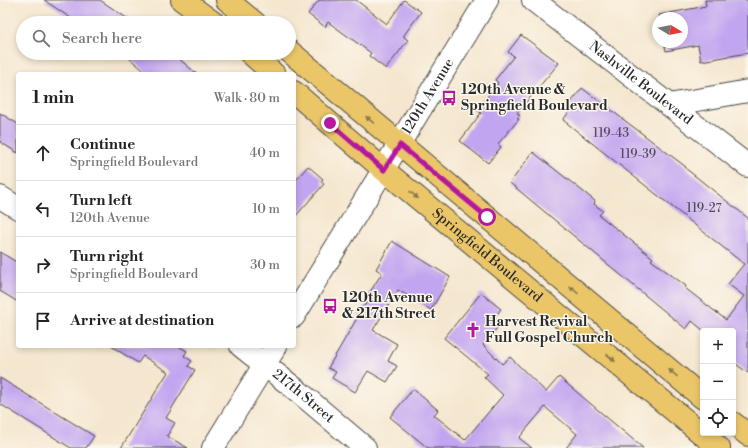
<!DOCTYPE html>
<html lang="en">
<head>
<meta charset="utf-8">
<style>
	body { margin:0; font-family:"Libre Bodoni",serif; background:#f6f6f6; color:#222 }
	.controls { position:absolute; right:12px; bottom:12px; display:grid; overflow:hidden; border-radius:4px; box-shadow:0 2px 6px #0003 }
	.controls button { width:36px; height:36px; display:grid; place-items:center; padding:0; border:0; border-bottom:1px solid #e0e0e0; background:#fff; color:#222; font:20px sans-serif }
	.compass { position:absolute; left:652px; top:12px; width:36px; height:36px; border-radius:50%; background:#fff; box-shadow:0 2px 6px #0003; rotate:100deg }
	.stop { position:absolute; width:12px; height:12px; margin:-9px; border:3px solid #b5179e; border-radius:50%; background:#fff }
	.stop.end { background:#b5179e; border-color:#fff; box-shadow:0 1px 4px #0008 }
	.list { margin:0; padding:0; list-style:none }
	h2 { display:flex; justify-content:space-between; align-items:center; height:52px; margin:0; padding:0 16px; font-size:17px }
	h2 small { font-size:13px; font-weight:400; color:#767676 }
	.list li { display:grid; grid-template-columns:26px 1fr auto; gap:12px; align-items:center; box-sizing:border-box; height:56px; padding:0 16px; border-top:1px solid #e0e0e0 }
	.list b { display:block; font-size:15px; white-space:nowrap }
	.list p { margin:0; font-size:13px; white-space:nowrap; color:#767676 }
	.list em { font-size:13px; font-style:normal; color:#767676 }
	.icon { flex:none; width:22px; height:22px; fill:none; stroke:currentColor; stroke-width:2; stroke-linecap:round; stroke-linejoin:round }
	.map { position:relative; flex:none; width:748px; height:448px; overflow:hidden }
	.search { position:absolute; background:#fff; box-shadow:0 2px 6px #0003; left:16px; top:16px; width:280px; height:44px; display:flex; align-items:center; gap:10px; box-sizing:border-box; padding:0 14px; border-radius:22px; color:#767676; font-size:15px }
	.panel { position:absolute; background:#fff; box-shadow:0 2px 6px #0003; left:16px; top:72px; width:280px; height:276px; border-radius:4px }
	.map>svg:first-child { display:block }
	.building { fill:#c2a5f0 }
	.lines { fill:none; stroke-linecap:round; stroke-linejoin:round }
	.minor-casing { stroke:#494744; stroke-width:24 }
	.tertiary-casing { stroke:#494744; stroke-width:24 }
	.primary-casing { stroke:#494744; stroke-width:24 }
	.minor { stroke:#fff; stroke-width:22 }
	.tertiary { stroke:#fff; stroke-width:22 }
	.primary { stroke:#ebc669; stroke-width:22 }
	.oneway { fill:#8b784a }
	.route { stroke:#b5179e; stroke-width:5 }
	.labels { text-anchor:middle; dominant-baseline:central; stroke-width:3; stroke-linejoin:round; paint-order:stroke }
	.number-label { font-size:12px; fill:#514a5c }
	.street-label { font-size:14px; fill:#2b2b2b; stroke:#fbf7ec }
	.poi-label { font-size:14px; font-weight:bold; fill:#2b2b2b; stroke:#fbf7ec; text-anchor:start }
</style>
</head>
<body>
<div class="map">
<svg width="748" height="448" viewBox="0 0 748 448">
	<rect width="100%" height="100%" fill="#fbf7ec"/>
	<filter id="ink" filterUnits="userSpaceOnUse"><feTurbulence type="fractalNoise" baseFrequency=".025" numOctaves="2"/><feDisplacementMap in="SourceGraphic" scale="8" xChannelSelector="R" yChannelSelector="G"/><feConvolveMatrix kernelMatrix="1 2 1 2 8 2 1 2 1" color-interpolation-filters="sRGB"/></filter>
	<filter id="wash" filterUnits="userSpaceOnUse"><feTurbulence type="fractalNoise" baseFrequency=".012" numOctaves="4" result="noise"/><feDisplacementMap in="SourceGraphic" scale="16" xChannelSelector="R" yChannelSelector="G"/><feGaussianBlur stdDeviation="0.9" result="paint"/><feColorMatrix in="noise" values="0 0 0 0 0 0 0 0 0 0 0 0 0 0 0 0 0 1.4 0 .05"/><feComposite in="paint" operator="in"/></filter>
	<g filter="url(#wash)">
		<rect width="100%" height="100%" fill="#f5e7cf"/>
		<g id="blocks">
			<!-- building -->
			<path class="building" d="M44,0H100L134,23H78Z
				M319,0H356L387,24L404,0L421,12L404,35V37L408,40L386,69L369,56L371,53L328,22L325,27L308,14Z
				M705,0H748V53L701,61L698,45L666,51L664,42H682V18H660L659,15L706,6Z
				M521,35L559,63L517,113L520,115L517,118L519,119L498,144L501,147L488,163L460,141L481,113L477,110L498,83L495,80L514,56L508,52Z
				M123,53H172L197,74H148Z
				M582,88L686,167L685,168L748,218V373L733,362V331H704L692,321L686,329L510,183L533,152L595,201L594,204L603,211L599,215L653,258L651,260L686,286L685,288L726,320L744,296L728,284L744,264L563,120L572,108L569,105Z
				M0,113L18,124V153L0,142Z
				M308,166L323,179L321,182L324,184L294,218V182Z
				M392,241L450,277L431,310L398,290L373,330L397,344L388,361L397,366L387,382L368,371L355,392L332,378L336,372L328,368L367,301L365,300L382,273L376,269Z
				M0,252L18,263V302L0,291Z
				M481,293L501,309L494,318L501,323L483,345L502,364L510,357L546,392L559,377L643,448H566L577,434L545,407L519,438L532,448H428L390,417L413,389L438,410L434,415L465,440L503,395L484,377L488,374L444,338Z
				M111,346H178L187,351L184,356L192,361L188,366L195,370L166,418L175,423L167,436L188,448H121L168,372L143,356L138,363Z
				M0,378L94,436L86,448H71L0,404Z"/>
		</g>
	</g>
	<g filter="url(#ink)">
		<use href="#blocks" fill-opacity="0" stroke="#494744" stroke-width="1"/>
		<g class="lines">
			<defs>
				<g id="minor">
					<path id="s1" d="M533,0L748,166"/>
					<path d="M669,105L748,91"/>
					<path d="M0,197L18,208"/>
					<path id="s2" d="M241,346L299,392L365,448"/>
				</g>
				<g id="tertiary">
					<path id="s3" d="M294,316L487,0"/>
					<path d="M213,448L276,346"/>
				</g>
				<g id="primary">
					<path d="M182,0L214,23"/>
					<path d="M227,0L255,23"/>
					<path d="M289,51L703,398"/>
					<path d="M250,53L274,74"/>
					<path id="s4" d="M294,92L384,170L719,448"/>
					<path d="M733,423L748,435"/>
				</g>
			</defs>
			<!-- minor casing -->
			<use href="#minor" class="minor-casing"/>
			<!-- tertiary casing -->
			<use href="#tertiary" class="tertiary-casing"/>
			<!-- primary casing -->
			<use href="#primary" class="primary-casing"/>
			<!-- minor -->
			<use href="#minor" class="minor"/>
			<!-- tertiary -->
			<use href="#tertiary" class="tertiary"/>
			<!-- primary -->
			<use href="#primary" class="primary"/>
		</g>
		<!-- one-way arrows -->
		<defs><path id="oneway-solid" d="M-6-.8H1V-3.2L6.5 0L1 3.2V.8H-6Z"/></defs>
		<g class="oneway">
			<use href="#oneway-solid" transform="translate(370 120) rotate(-140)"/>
			<use href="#oneway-solid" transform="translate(414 195) rotate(40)"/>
			<use href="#oneway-solid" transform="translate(574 290) rotate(-140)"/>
			<use href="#oneway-solid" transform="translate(611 358) rotate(40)"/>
			<use href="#oneway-solid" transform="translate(673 373) rotate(-140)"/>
		</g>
	</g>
	<g class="lines" filter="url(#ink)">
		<!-- route -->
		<path class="route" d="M330,123L384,170L400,145L487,217"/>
	</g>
	<!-- icons -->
	<defs>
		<symbol id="bus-bare" viewBox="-9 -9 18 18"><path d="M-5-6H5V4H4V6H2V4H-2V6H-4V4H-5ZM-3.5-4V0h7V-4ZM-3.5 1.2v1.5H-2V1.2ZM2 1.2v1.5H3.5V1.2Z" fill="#b5179e" stroke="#fbf7ec" stroke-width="2.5" paint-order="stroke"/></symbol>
		<symbol id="church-bare" viewBox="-9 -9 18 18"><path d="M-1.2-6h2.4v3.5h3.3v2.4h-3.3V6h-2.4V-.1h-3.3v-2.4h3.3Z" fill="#b5179e" stroke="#fbf7ec" stroke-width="2.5" paint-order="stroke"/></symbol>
	</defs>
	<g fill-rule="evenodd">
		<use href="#bus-bare" x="438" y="87" width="22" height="22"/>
		<use href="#bus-bare" x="319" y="295" width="22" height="22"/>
		<use href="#church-bare" x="462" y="319" width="22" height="22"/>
	</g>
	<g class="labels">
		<!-- number labels -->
		<g class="number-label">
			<text x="611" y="133">119-43</text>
			<text x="638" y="154">119-39</text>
			<text x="704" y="208">119-27</text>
		</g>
		<!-- street labels -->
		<g class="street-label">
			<text stroke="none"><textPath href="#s1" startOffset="136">Nashville Boulevard</textPath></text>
			<text stroke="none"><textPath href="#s3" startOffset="257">120th Avenue</textPath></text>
			<text stroke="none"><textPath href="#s4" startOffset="253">Springfield Boulevard</textPath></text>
			<text stroke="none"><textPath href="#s2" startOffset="80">217th Street</textPath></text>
		</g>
		<!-- poi labels -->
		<g class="poi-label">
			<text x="461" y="90">120th Avenue &amp;<tspan x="461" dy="16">Springfield Boulevard</tspan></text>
			<text x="342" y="298">120th Avenue<tspan x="342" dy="16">&amp; 217th Street</tspan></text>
			<text x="485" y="322">Harvest Revival<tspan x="485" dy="16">Full Gospel Church</tspan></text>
		</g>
	</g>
</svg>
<div class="controls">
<button>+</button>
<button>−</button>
<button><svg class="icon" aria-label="locate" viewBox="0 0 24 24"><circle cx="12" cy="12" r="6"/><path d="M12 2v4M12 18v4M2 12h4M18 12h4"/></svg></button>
</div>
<svg class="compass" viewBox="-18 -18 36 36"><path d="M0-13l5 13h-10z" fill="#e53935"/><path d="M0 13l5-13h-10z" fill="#767676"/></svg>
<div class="stop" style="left:487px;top:217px"></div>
<div class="stop end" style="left:330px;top:123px"></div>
<div class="search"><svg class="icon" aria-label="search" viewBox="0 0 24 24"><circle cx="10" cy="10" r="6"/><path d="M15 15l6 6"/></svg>Search here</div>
<section class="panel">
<h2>1 min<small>Walk · 80 m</small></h2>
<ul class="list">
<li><svg class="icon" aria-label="ahead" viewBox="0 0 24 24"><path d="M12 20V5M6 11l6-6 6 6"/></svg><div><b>Continue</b><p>Springfield Boulevard</p></div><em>40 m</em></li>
<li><svg class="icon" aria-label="left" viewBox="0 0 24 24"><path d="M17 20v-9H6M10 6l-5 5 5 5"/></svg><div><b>Turn left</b><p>120th Avenue</p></div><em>10 m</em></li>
<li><svg class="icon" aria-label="right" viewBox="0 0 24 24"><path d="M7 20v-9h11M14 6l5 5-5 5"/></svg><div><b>Turn right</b><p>Springfield Boulevard</p></div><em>30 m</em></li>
<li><svg class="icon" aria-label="arrive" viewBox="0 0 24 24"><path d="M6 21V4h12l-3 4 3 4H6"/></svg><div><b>Arrive at destination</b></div></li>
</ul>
</section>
</div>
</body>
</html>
